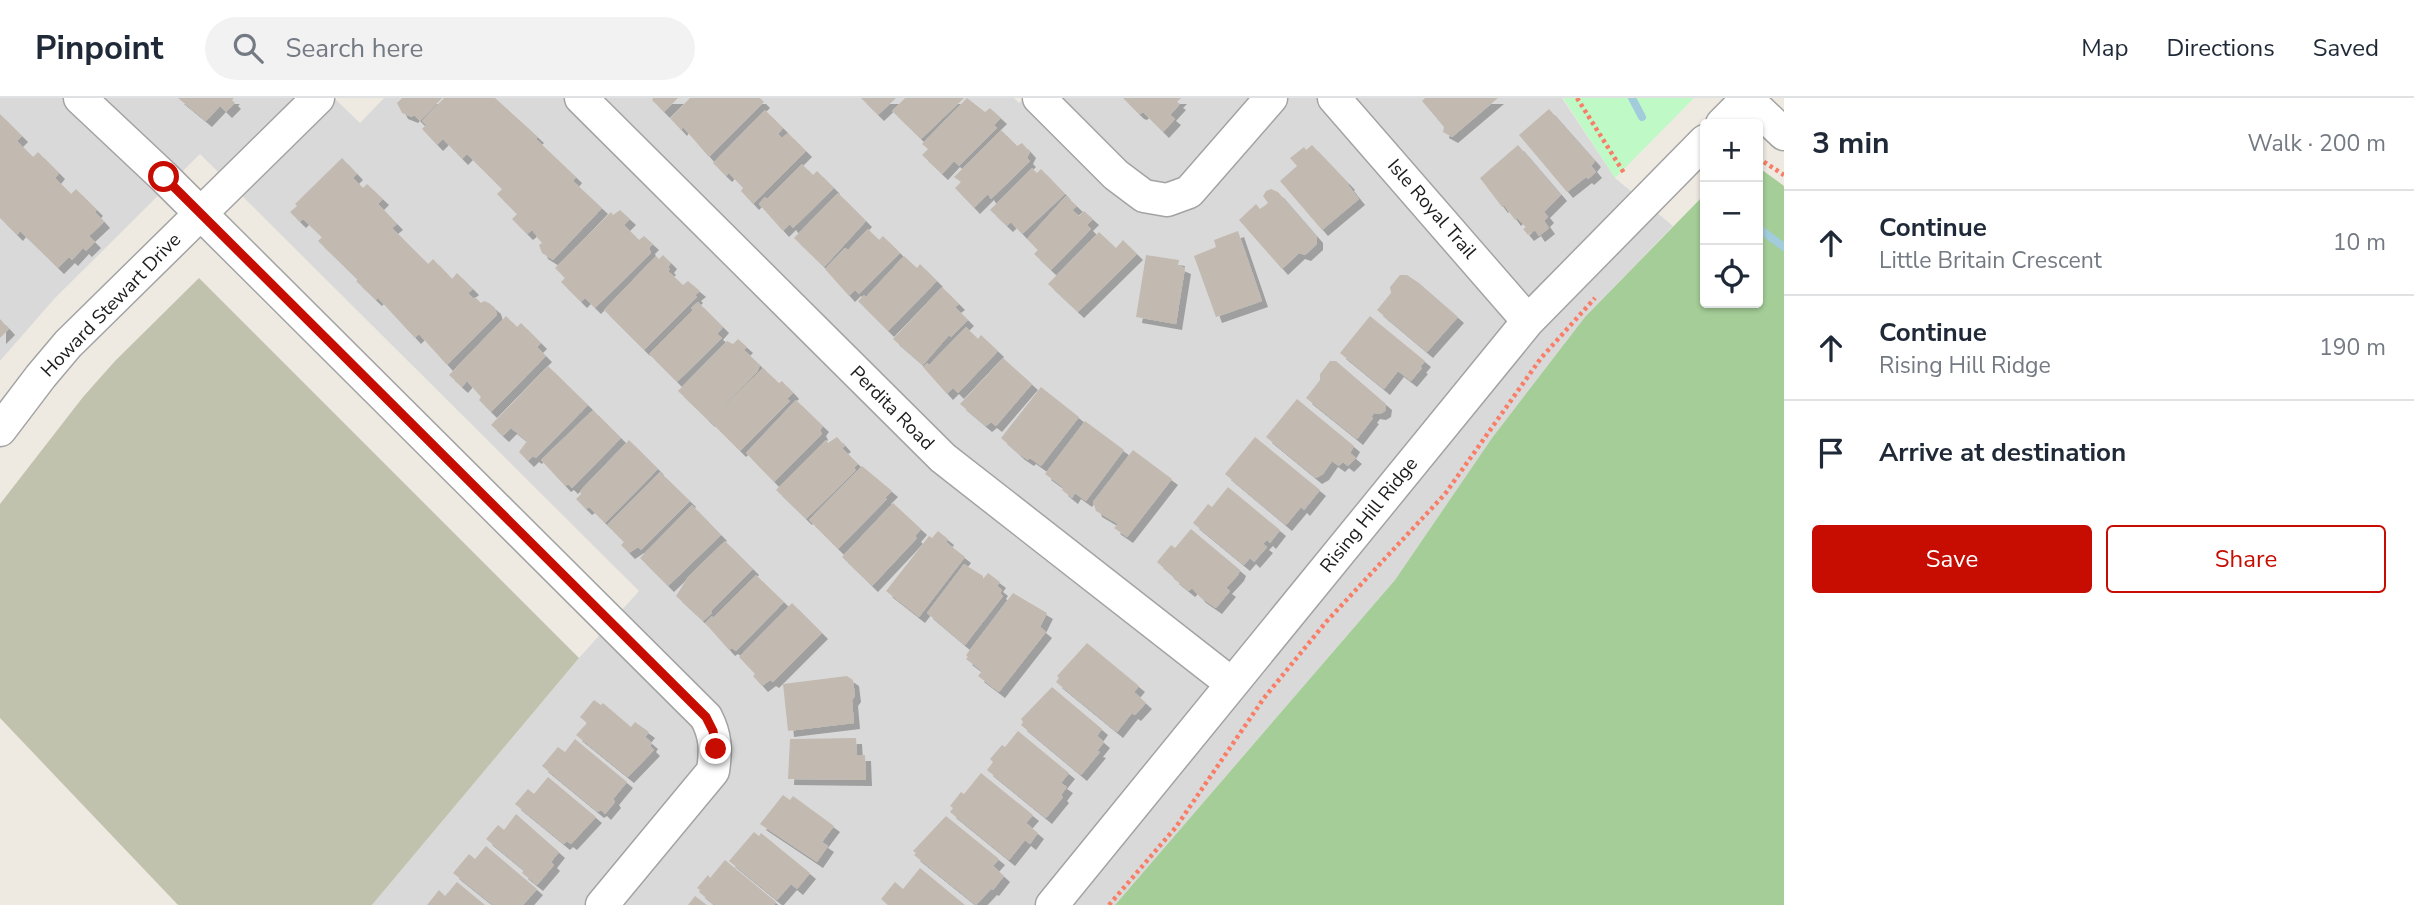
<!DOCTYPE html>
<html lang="en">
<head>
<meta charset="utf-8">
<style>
	body { margin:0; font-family:"Nunito Sans",sans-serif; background:#f2f2f3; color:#1f2937 }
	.controls { position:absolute; right:21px; top:21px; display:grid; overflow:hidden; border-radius:7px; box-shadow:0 2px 5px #0004 }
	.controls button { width:63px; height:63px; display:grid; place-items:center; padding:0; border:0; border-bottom:2px solid #e0e1e3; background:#fff; color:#1f2937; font:35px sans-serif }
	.stop { position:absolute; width:21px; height:21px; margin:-16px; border:5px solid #c70c02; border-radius:50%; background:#fff }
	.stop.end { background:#c70c02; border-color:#fff; box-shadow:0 2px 7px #0008 }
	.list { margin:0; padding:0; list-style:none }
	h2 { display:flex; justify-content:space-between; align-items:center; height:91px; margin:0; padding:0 28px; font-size:30px }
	h2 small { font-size:23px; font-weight:400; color:#747a83 }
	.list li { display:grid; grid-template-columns:46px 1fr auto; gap:21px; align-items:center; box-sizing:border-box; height:105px; padding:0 28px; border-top:2px solid #e0e1e3 }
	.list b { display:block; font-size:26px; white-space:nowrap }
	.list p { margin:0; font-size:23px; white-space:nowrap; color:#747a83 }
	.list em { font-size:23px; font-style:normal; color:#747a83 }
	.actions { display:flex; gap:14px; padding:21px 28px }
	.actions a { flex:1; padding:16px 0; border:2px solid #c70c02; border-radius:7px; text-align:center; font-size:24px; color:#c70c02 }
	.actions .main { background:#c70c02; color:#fff }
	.icon { flex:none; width:38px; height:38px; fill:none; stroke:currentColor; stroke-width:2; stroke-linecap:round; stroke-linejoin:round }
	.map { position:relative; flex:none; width:1784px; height:807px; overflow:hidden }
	header { display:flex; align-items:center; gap:42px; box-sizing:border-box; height:98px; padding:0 35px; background:#fff; border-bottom:2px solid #e0e1e3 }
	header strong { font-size:33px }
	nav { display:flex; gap:38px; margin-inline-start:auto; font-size:24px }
	.search { width:490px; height:63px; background:#f2f2f3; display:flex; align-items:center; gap:18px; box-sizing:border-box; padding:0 24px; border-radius:38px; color:#747a83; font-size:26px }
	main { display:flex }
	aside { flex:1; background:#fff }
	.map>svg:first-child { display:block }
	.residential { fill:#dad9d9 }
	.construction { fill:#c1c2ae }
	.forest { fill:#a4cd97 }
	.park { fill:#bef9c6 }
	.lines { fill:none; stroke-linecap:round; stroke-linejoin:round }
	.stream { stroke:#a2cbdb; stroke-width:8 }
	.building { fill:#c2bab1; filter:url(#shadow) }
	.minor-casing { stroke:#a3a3a3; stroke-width:35 }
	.path { stroke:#f87e68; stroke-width:4.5; stroke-dasharray:3.5 3.5; stroke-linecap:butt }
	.minor { stroke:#fff; stroke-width:32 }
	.route { stroke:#c70c02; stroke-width:9 }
	.labels { text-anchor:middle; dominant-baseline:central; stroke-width:5; stroke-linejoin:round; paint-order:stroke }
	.street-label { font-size:19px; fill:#1c1c1c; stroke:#fff }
</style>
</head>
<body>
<header>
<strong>Pinpoint</strong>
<div class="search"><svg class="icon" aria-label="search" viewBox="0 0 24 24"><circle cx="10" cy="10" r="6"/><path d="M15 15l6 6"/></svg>Search here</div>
<nav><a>Map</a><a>Directions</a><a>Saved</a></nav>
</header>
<main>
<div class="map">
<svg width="1784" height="807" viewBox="0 0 1784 807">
	<defs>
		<filter id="shadow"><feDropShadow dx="6" dy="6" stdDeviation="0" flood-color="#0004"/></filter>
	</defs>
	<rect width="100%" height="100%" fill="#eeeae2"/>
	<!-- residential -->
	<path class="residential" d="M0,0H334L360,25L384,0H1014L1019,5L1024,0H1562L1615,80L1673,128L1585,219L1492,340L1395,482L1115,807H372L579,560L639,493L200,56L54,201L0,263Z"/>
	<!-- construction -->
	<path class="construction" d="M199,180L579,560L372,807H178L0,620V406L83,299L115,263Z"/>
	<!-- forest -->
	<path class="forest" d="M1758,69L1784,88V807H1115L1395,482L1492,340L1585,219L1705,96V205H1758Z"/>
	<!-- park -->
	<path class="park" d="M1563,0H1694L1615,80Z"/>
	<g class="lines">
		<!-- stream -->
		<path class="stream" d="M1632,0L1642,19
			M1758,130L1784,149"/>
	</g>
	<!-- building -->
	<path class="building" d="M178,0H234L232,2L235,5L226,14L220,8L206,23Z
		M402,0H442L420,23L414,17L412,19L402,15L397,5Z
		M444,0H495L538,39L536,41L576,79L573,83L602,110L553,162L542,155L539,147L542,145L536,138L561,114L536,137L532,132L527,136L512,121L517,116L497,96L502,91L467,56L462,61L443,41L437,47L422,31L426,27L422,23Z
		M653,0H678L664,14L652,2Z
		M690,0H760L764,4L709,59L683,29L681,32L670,20Z
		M861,0H896L878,17Z
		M905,0H964L921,41L892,13Z
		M967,0L985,14L990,10L1001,20L994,27L997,30L959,68L954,63L942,76L922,57L928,51L922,46Z
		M1123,0H1181L1177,4L1180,6L1170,17L1175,21L1163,34L1143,14L1141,16L1138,15Z
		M1425,0H1498L1452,39L1443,34L1444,29L1422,3Z
		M1549,11L1595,63L1591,68L1596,74L1588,81L1586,79L1567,94L1519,37Z
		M765,12L783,30L778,36L782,40L788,35L806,53L753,106L741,93L743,90L729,75L726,78L713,65Z
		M0,16L22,38L17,43L33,59L38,54L59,75L55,80L71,96L76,91L97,112L95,114L104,124L89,138L95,144L86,153L83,150L72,162L69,159L58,170L20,133L17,137L0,120Z
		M1001,32L1017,48L1022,45L1030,54L1027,60L1030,63L991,101L988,96L974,110L955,90L961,84L954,79Z
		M1312,47L1349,86L1348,87L1359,101L1322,132L1280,83L1297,68L1290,60L1304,49L1306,52Z
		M1518,47L1561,97L1544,114L1548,119L1544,123L1549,130L1539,138L1535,132L1528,137L1523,131L1526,129L1517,120L1515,122L1504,107L1502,109L1480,80Z
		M342,60L357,76L353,80L363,90L367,86L383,101L378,106L397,126L392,130L428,166L433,161L452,181L457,175L473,191L468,195L474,201L475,199L481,205L484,203L489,205L495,210L497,217L447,267L419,236L415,240L378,200L376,202L356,183L358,182L318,143L322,139L303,121L300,124L290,114L297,108L295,106Z
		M802,66L813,77L817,73L834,90L793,130L790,126L783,133L759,106L765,99L767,101Z
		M1032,70L1037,75L1041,71L1065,96L1022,136L1011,124L1007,128L990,112Z
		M1271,91L1278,94L1317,139V146L1305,157L1299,155L1282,171L1239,122L1256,106L1260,111L1268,105L1263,98L1266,93Z
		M838,95L866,123L824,169L794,140Z
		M1066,98L1077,108L1072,112L1079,118L1084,113L1093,121L1087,127L1091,131L1051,172L1034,156L1038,152L1027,141Z
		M620,112L630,121L624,127L639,142L644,138L653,146L649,150L651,155L595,210L585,200L581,204L561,184L565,180L555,170L611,114L613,117Z
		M868,131L879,142L883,138L900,155L859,196L855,192L849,198L825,171L845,150L848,152Z
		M1238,133L1262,203L1216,219L1194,158L1216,149L1214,142Z
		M1099,134L1116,150L1123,142L1137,156L1078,214L1048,186Z
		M663,157L671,165L668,169L670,171L668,173L683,187L688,183L700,193L695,197L697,199L644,252L604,212L656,158L659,161Z
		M1146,157L1179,162L1178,167L1185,170L1176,226L1136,219Z
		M904,158L917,170L920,166L937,183L888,233L858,203L864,197L866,199Z
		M1400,177H1407L1419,185L1458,219L1427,254L1377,212L1391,195L1390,189Z
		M942,189L959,206L955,209L968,222L951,239L949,237L923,267L893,241Z
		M698,204L723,229L717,236L722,240L677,284L649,256L693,212L691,210Z
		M506,218L517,229L521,225L541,245L537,249L546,258L491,314L479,302L481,299L467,283L462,289L449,277Z
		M1370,218L1425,263L1420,269L1422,270L1411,283L1398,273L1384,291L1340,255Z
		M0,221L9,231L0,240Z
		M966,229L978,241L981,237L998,253L958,295L953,290L947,296L923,269L927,265L929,267Z
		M738,241L747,249L744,252L760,267L757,274L709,323L678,293L727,243L733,246Z
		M1003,260L1032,286L996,328L991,324L986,328L960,306Z
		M1330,263H1336L1386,306L1385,313L1380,316L1374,315L1371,319L1373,320L1357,341L1306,300L1320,282V276Z
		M548,268L588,307L536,360L533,358L528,363L519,354L527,343L511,330L503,338L491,327Z
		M763,270L779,285L782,283L793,295L787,301L790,303L740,353L710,323Z
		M1041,289L1079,319L1041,368L1030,360L1028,362L1019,356L1001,340Z
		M1297,301L1354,348L1350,355L1356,360L1348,368L1343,364L1339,368L1332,363L1323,376L1316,380L1266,339Z
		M796,302L823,328L820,332L822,336L774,384L746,355Z
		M593,312L621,340L572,390L568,386L565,388L541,362Z
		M1085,323L1124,352L1086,403L1075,395L1072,400L1062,392L1063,389L1045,376Z
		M837,339L845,348L842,350L858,366L854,370L856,372L806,421L776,392L826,342L828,345Z
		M1255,339L1320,392L1304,412L1301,409L1286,427L1225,376Z
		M629,342L658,371L605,425L589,409L586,411L576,401L581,396L580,393Z
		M1133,352L1172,381L1127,439L1114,430L1118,426L1096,413L1093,404Z
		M862,368L892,393L885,400L887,401L838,451L809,422Z
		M660,374L690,403L641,452L638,449L629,455L621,447L624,444L607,427Z
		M1228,389L1280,432L1270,445L1267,442L1263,446L1267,449L1254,464L1250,460L1244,467L1193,425L1208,406L1212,409Z
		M893,405L921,431L915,438L917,440L872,488L842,459Z
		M692,407L721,437L668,488L640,460Z
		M1191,431L1240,472L1238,477L1226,490L1230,493L1216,510L1200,499L1192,490L1189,493L1173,480L1174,479L1157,464L1171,447L1175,450Z
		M938,433L948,441L946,444L965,459L919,519L886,493L929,438L932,440Z
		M725,443L753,471L711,513L712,515L703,523L676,498L688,479Z
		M964,466L983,478V481L988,475L1000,484L997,488L1002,492L1000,495L1003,498L965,547L927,515Z
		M756,477L784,504L736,553L732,550L729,552L705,525L712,518L713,520Z
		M1013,495L1047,515L1040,529L1046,534L999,594L978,578L982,573L966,561L968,559L966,557Z
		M792,505L822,535L773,584L770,582L762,588L753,578L755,576L739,559Z
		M1087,545L1139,588L1134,594L1146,605L1135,617L1132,615L1117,634L1056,584L1059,580L1057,578Z
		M847,578L853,582L855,598L852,602L854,625L788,633L783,586Z
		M1052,589L1102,631L1097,638L1104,644L1097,653L1100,654L1081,677L1021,627L1023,624L1021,621Z
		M594,602L601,607L603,605L631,629L635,624L649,634L645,639L652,645L650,648L654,652L628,679L576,637L587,625L580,619Z
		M1018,633L1069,675L1061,685L1067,689L1061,697L1063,699L1046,720L987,672L993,664L990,661L1002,647L1005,649Z
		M856,640L857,657H865L866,682L788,681L790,641Z
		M575,641L627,684L613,701L615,704L605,716L601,712L598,714L542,668L558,649L565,654Z
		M981,675L1033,717L1026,725L1038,735L1030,746L1025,742L1009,762L950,714L953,710L950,708L961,694L964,696Z
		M548,679L596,719L571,746L567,743L564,746L515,706L528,691L534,696Z
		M783,697L790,702L793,698L834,728L822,744L828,748L817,764L760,726Z
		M516,716L559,754L551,764L554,767L537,787L522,775L524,772L486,741L498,727L504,732Z
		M946,718L999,761L993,768L1004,778L993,792L991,791L976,807L914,757L916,755L913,753Z
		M754,734L759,738L761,735L810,775L797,791L791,786L777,802L729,763Z
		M486,748L537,791L523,807H493L453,775L469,756L475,761Z
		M725,762L776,804L774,807H715L699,794L700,792L697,790L708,777L710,780Z
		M920,770L965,807H888L881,801L895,784L903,791Z
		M457,784L485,807H427L439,792L445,798Z
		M695,798L707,807H688Z"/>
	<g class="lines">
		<defs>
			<path id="minor" d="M80,0L164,79L706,619C716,638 716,652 713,673L602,807
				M581,0L943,360L1232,586
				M1039,0L1116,77L1144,98L1167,102L1189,94L1271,0
				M1334,0L1528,223
				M1747,1L1784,36
				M1722,26L1748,0
				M0,332L41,278L68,246L318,0
				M1052,807L1528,223L1705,43"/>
		</defs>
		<!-- minor casing -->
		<use href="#minor" class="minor-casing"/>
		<!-- path -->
		<path class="path" d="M1577,0L1624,75
			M1758,60L1784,77
			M1109,807L1176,729L1264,600L1326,524L1445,396L1541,260L1595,200"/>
		<!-- minor -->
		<use href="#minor" class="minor"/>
	</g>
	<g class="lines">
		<!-- route -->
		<path class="route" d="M164,79L706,619L713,633L716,651"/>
	</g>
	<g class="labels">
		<!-- street labels -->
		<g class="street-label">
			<text transform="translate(1432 111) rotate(49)">Isle Royal Trail</text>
			<text transform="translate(111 207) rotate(-46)">Howard Stewart Drive</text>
			<text transform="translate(892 310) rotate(45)">Perdita Road</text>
			<text transform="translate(1369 417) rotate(-51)">Rising Hill Ridge</text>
		</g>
	</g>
</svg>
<div class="controls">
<button>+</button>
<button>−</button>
<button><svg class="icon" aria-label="locate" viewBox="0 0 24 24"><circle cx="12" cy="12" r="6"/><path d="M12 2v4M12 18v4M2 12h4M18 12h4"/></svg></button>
</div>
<div class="stop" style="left:164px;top:79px"></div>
<div class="stop end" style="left:716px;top:651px"></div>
</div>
<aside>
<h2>3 min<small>Walk · 200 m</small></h2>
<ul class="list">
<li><svg class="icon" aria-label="ahead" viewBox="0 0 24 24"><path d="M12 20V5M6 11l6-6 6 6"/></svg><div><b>Continue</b><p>Little Britain Crescent</p></div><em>10 m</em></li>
<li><svg class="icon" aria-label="ahead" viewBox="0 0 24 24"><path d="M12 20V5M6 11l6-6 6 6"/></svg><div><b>Continue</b><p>Rising Hill Ridge</p></div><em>190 m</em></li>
<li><svg class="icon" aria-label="arrive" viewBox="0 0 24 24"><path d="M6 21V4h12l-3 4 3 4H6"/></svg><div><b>Arrive at destination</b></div></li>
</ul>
<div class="actions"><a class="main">Save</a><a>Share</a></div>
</aside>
</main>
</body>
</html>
